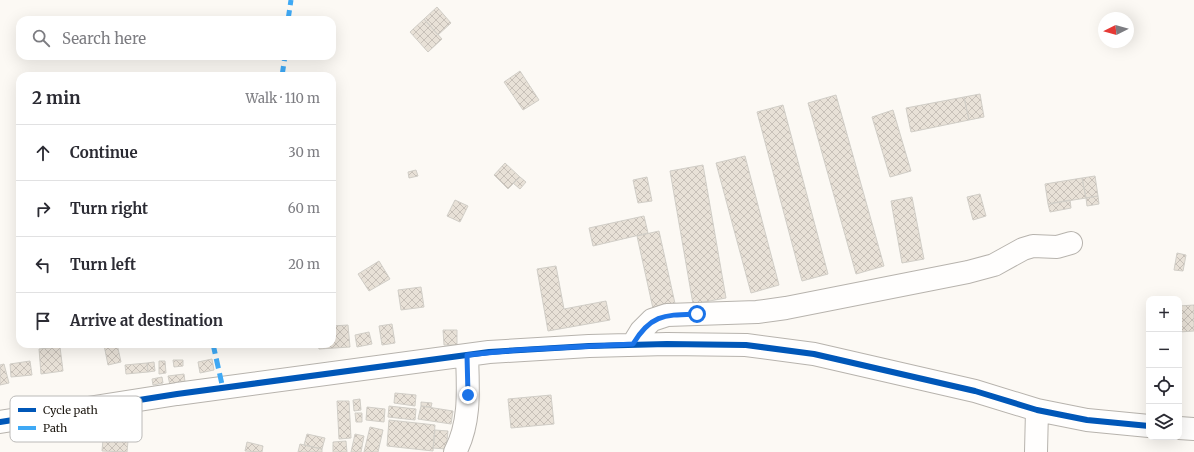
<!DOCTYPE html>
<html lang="en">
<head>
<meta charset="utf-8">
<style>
	body { margin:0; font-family:Merriweather,serif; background:#f2f2f3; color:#2b2b33 }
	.controls { position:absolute; right:12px; bottom:12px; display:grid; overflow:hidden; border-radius:8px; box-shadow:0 4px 16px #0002 }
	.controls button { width:36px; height:36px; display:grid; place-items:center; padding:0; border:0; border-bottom:1px solid #e1e1e2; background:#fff; color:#2b2b33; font:20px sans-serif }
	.compass { position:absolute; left:1098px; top:12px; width:36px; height:36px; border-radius:50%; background:#fff; box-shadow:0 4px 16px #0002; rotate:265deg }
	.stop { position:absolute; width:12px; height:12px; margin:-9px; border:3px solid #1a73e8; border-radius:50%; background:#fff }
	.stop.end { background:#1a73e8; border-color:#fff; box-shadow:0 1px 4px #0008 }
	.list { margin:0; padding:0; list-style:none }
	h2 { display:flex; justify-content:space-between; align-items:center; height:52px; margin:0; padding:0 16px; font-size:17px }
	h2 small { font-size:13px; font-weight:400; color:#7c7c81 }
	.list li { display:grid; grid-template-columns:26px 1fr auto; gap:12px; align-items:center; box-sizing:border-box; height:56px; padding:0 16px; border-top:1px solid #e1e1e2 }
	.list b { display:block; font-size:15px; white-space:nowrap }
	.list em { font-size:13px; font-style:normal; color:#7c7c81 }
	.icon { flex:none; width:22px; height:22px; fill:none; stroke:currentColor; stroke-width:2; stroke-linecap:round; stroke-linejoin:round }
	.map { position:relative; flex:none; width:1194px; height:452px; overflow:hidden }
	.search { position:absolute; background:#fff; box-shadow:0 4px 16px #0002; left:16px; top:16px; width:320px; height:44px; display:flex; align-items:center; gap:10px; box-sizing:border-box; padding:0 14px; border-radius:12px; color:#7c7c81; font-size:15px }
	.panel { position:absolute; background:#fff; box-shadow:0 4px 16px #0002; left:16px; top:72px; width:320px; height:276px; border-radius:12px }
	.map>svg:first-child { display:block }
	.building { fill:url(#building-cross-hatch); stroke:#d1cec7 }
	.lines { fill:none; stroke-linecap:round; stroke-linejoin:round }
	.minor-casing { stroke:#b7b3ad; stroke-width:24 }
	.minor { stroke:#fffefd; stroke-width:22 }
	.quiet { stroke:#3fa9f5; stroke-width:5; stroke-dasharray:10 5; stroke-linecap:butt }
	.cycleway-casing { stroke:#fff; stroke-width:8 }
	.cycleway { stroke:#0057b8; stroke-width:6 }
	.route { stroke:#1a73e8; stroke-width:5 }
	.key { fill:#fff; stroke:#bbbab8; stroke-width:1 }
	.key-label { font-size:11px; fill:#1d1811 }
</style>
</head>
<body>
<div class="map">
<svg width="1194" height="452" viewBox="0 0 1194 452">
	<defs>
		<pattern id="building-cross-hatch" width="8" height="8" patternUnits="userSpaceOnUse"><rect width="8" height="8" fill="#e8e1d7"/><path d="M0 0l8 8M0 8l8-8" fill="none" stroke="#c7c0b8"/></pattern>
	</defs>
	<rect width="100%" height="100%" fill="#fcf9f4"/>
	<!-- building -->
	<path class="building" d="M437,7L451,23L438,35L424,19Z
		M424,19L442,39L428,52L410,32Z
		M520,71L539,100L523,110L504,82Z
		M980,94L984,117L969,120L964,97Z
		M836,95L884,266L856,274L808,103Z
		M964,97L969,120L911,132L906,108Z
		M783,105L828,274L802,281L757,112Z
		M893,110L911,171L890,177L872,117Z
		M745,156L779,285L751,293L716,163Z
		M505,163L520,177L508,189L494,175Z
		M703,165L726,298L693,304L670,171Z
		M416,170L418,176L409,178L408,172Z
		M1095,176L1098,196L1086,198L1082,178Z
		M520,177L526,182L520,189L513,183Z
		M647,177L652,201L638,203L633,180Z
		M1082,178L1086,198L1048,204L1045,184Z
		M980,194L986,216L973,220L967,197Z
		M1098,196L1099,204L1087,206L1086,198Z
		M912,197L924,259L902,263L891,201Z
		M455,200L468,206L460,222L447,216Z
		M1070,200L1071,208L1050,212L1048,204Z
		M644,216L648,233L593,246L589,228Z
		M659,231L676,308L654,313L637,236Z
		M1177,253L1186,255L1183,271L1174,270Z
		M379,261L390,279L369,291L358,274Z
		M556,266L564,309L606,301L610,320L548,331L537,269Z
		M421,287L424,307L401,310L398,290Z
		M1194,305V331L1179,332V306Z
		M392,324L395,343L382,345L379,326Z
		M348,325L350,347L319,349L318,344H332V326Z
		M443,330H457V345H444Z
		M369,332L372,344L357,347L355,335Z
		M64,344H80V347H64Z
		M117,344L121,362L108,365L104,345Z
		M60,347L63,371L41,374L39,349Z
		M212,359L214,370L200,373L198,362Z
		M173,360H183V366L174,367Z
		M30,361L32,375L11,377L10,364Z
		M159,361H165L166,373L159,374Z
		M154,362L155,371L148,372L147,363Z
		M147,363L148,372L126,374L125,365Z
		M4,364L9,383L0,385V365Z
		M184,374L185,382L170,385L168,376Z
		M162,377L163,383L153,385L152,379Z
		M395,393L416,395L415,406L394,403Z
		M551,395L554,424L511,428L508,399Z
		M360,399L361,410L354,411L353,400Z
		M337,401H349L351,438L339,439Z
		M421,402L432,403L431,407L421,406Z
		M389,406L416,409L415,420L388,417Z
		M421,406L453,411L451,424L418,419Z
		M367,407L385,409L384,422L366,420Z
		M355,413H362V422H356Z
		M389,420L435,425L433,451L387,446Z
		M370,427L383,430L378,452H364Z
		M435,430L448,431L446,449L433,448Z
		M307,434L325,438L322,449L304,445Z
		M355,434L364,436L361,452H351Z
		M103,439L128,441L127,452L102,451Z
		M346,441L347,452H333V442Z
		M247,442L263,446L262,452L245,451Z
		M300,444L322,449V452H298Z"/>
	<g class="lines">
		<defs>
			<path id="minor" d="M633,344L641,331L652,320L667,315L757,312L786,308L968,272L994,265L1023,249L1033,246L1057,247L1071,243
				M0,422L177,394L489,352L589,346L667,344L746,345L814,354L975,391L1037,410L1087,420L1149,426
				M1179,428L1194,429
				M455,452C471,423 468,387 467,355
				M1036,452L1037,410"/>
		</defs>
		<!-- minor casing -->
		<use href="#minor" class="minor-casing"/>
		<!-- minor -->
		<use href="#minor" class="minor"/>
		<!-- quiet -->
		<path class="quiet" d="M288,20L291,0
			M282,76L285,56
			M213,344L223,389"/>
		<defs>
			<path id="cycleway" d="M0,422L177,394L489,352L589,346L667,344L746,345L814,354L975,391L1037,410L1087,420L1149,426"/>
		</defs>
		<!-- cycleway casing -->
		<use href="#cycleway" class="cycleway-casing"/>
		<!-- cycleway -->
		<use href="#cycleway" class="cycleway"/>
	</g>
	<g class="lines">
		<!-- route -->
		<path class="route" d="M468,395L467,355L518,350L633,344C651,314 665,315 697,314"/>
	</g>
	<!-- legend -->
	<rect x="10" y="396" width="132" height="46" rx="6" class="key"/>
	<rect x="18" y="408" width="18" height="4" fill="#0057b8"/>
	<rect x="18" y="426" width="18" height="4" fill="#3fa9f5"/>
	<g class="key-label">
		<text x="43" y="414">Cycle path</text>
		<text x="43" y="432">Path</text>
	</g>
</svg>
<div class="controls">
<button>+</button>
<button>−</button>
<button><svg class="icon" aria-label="locate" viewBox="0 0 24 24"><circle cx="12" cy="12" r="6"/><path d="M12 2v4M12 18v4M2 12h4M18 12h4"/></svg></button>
<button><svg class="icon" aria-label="layers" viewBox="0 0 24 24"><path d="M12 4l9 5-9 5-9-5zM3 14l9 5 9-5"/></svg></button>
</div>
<svg class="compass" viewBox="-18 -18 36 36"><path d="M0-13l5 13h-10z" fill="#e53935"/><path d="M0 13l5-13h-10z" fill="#7c7c81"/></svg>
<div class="stop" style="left:697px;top:314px"></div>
<div class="stop end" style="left:468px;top:395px"></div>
<div class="search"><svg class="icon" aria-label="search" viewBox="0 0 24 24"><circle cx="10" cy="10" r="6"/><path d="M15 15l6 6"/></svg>Search here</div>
<section class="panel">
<h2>2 min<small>Walk · 110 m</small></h2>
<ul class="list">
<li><svg class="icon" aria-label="ahead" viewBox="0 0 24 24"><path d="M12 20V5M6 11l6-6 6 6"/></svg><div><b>Continue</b></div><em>30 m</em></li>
<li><svg class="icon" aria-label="right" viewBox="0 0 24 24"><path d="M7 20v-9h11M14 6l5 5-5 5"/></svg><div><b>Turn right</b></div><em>60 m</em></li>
<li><svg class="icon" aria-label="left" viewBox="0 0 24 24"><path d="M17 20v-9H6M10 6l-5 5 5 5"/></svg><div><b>Turn left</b></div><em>20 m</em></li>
<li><svg class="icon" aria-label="arrive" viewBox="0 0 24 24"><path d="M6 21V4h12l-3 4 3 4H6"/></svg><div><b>Arrive at destination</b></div></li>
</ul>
</section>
</div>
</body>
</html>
